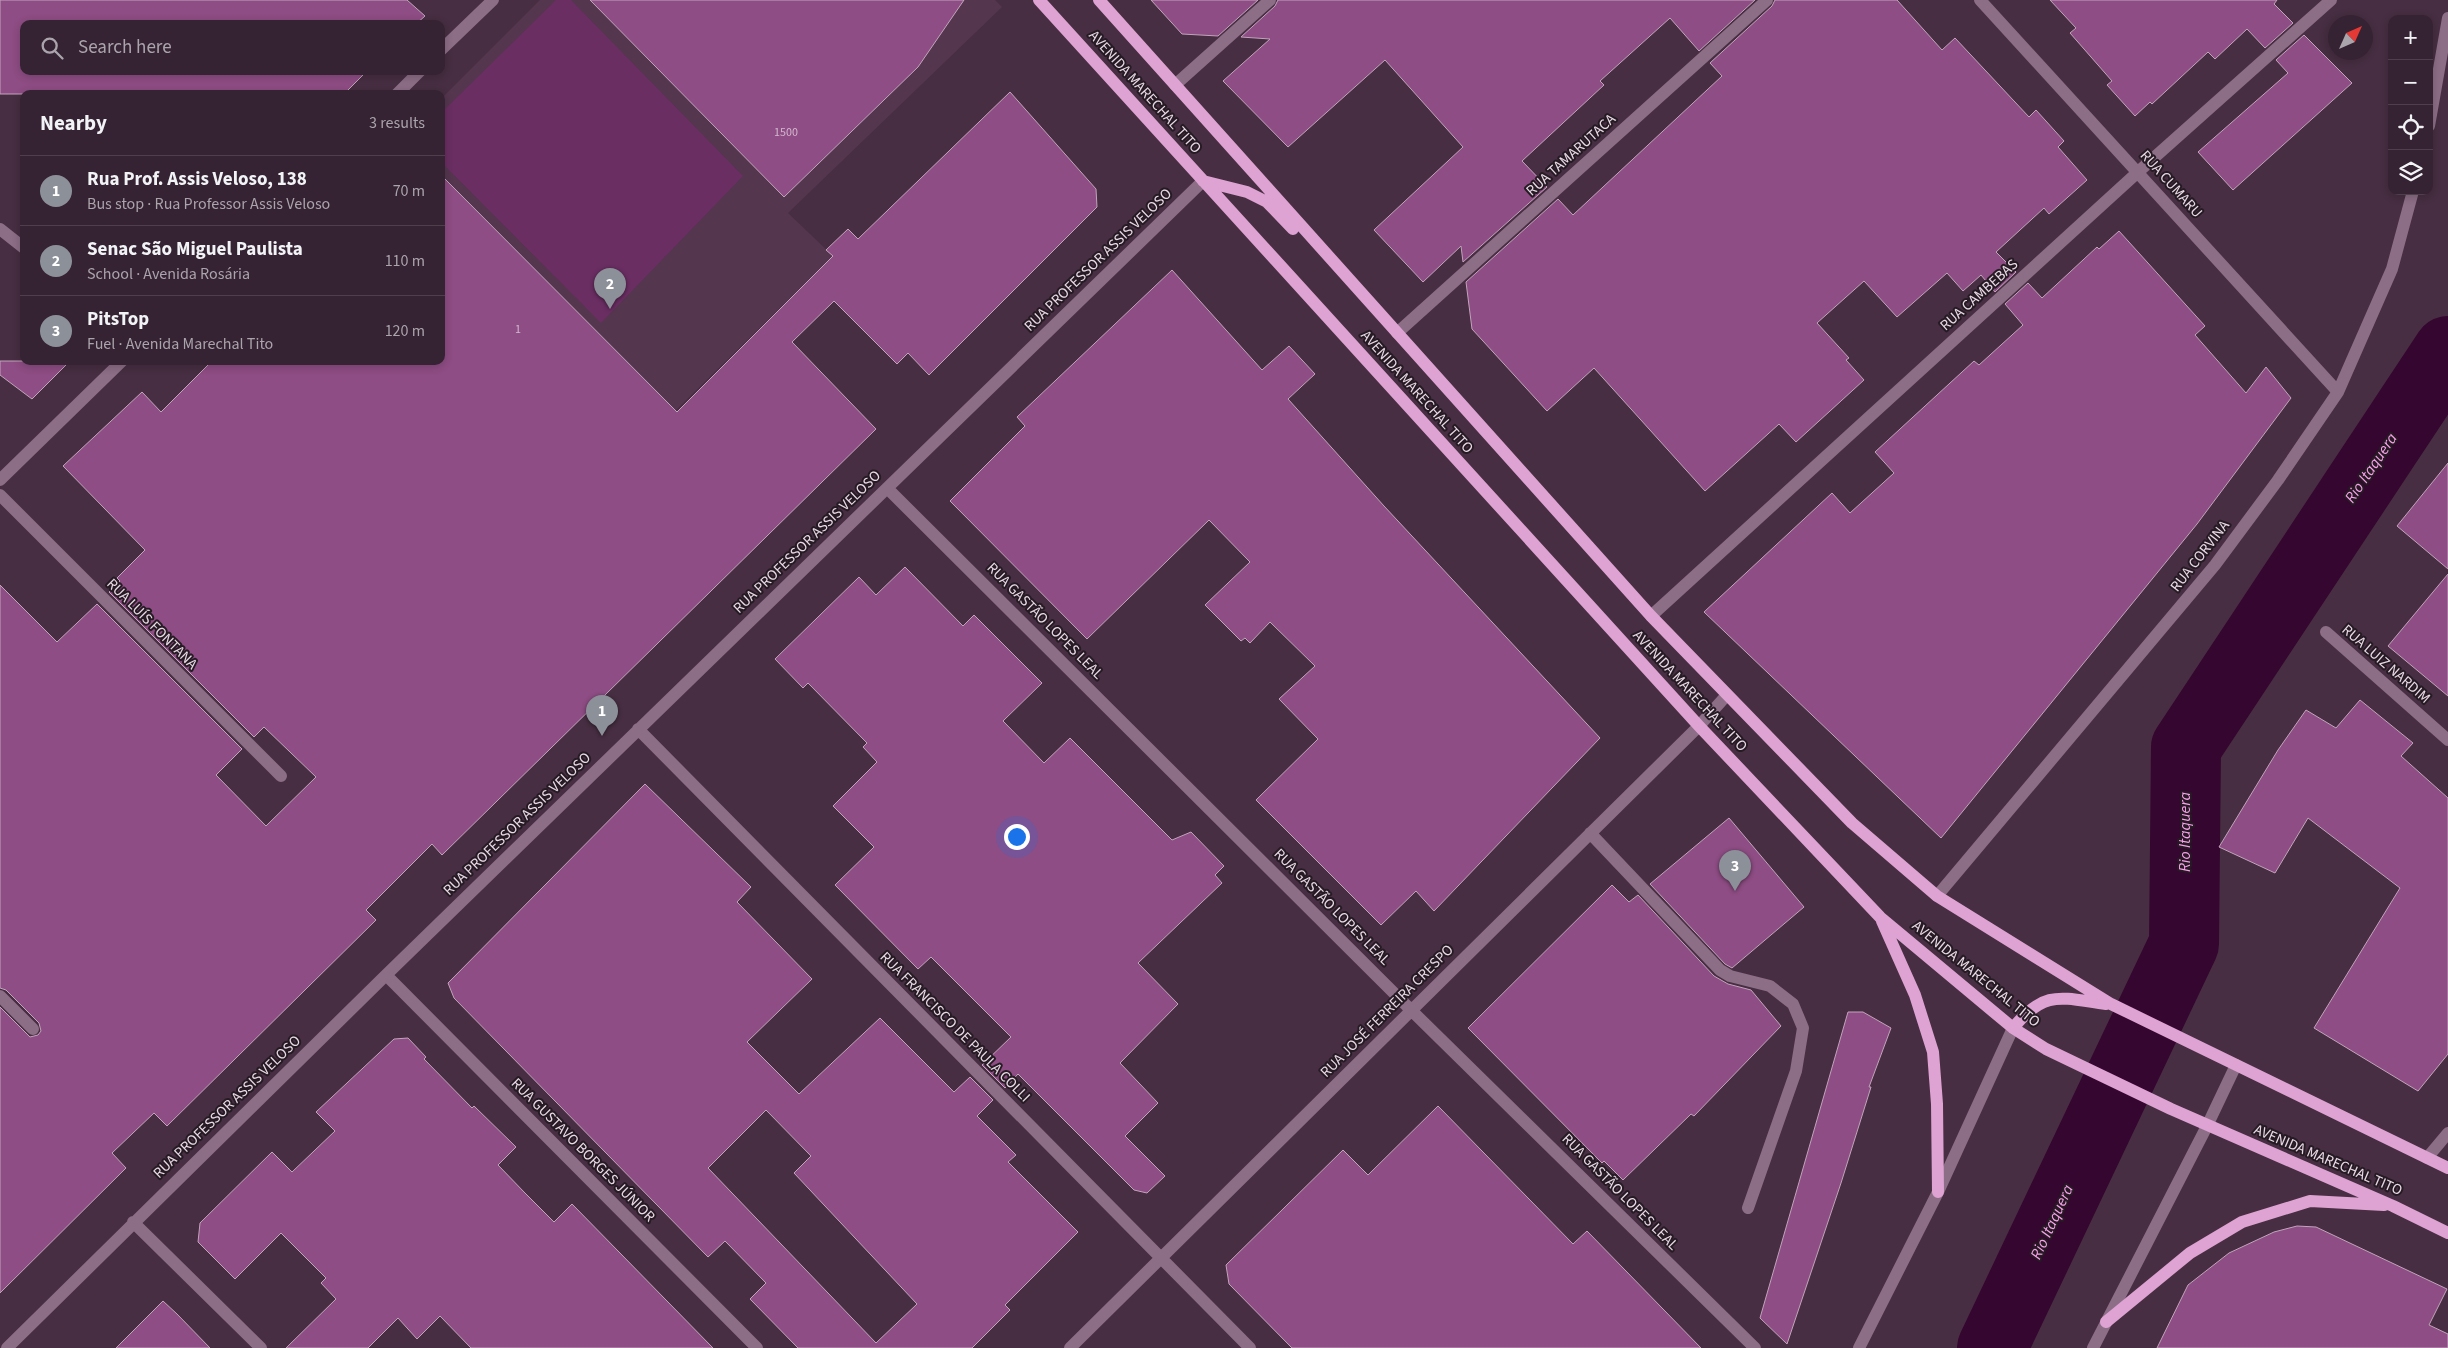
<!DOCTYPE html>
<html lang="en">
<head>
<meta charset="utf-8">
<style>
	body { margin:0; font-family:"Source Sans 3",sans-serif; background:#402f3e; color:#f1f3f6 }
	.controls { position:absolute; right:15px; top:15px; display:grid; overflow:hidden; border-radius:10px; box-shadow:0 2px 8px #0003 }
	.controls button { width:45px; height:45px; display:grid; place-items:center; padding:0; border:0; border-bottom:1px solid #4f3f4d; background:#352232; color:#f1f3f6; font:25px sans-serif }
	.compass { position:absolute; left:2328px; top:15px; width:45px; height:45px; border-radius:50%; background:#352232; box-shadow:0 2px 8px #0003; rotate:45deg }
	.you { position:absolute; left:1016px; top:836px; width:18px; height:18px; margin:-12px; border:4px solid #fff; border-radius:50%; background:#1a73e8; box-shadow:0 0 0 8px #1a73e833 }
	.badge { display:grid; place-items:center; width:32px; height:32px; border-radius:50%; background:#8c9099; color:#fff; font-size:16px; font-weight:700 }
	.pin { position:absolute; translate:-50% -41px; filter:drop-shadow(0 1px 2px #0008) }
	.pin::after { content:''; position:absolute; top:26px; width:18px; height:15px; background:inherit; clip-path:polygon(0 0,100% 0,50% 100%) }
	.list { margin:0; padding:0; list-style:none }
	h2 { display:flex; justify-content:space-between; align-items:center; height:65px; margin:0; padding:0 20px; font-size:21px }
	h2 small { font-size:16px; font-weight:400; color:#aaa4ac }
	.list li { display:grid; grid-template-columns:32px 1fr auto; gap:15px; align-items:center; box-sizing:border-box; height:70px; padding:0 20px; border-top:1px solid #4f3f4d }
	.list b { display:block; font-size:19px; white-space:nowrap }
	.list p { margin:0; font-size:16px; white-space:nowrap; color:#aaa4ac }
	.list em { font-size:16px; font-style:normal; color:#aaa4ac }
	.icon { flex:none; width:28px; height:28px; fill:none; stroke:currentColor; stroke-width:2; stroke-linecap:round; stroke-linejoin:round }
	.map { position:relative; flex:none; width:2448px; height:1348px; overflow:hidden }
	.search { position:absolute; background:#352232; box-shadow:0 2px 8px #0003; left:20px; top:20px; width:425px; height:55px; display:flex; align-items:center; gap:12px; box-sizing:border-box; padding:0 18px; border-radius:10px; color:#aaa4ac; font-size:19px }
	.panel { position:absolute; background:#352232; box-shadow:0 2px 8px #0003; left:20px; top:90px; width:425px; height:275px; border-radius:10px }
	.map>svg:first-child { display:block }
	.built { fill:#54364f }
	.green { fill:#6a2e62 }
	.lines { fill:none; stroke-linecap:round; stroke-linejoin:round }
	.river { stroke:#350630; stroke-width:70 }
	.building { fill:#8e4d84; stroke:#c2a4bc; fill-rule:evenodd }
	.minor { stroke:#8c6e86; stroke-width:12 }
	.major { stroke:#dea2d3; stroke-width:12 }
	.labels { text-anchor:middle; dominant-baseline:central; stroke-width:4; stroke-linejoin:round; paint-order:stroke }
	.number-label { font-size:12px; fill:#d3b7ce }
	.street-label { font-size:15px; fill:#eadae7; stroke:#261b24 }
	.water-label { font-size:16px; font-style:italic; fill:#fa9feb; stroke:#261b24 }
</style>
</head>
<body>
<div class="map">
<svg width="2448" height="1348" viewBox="0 0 2448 1348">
	<rect width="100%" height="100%" fill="#472e42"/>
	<!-- built -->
	<path class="built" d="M540,0H995L1002,7L788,213L833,256L527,556L441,361V99Z"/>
	<!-- green -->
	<path class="green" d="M556,0H571L743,176L601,323L441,162V113Z"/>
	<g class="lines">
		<!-- river -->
		<path class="river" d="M1992,1348L2184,944L2186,747L2448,351"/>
	</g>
	<!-- building -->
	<path class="building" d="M0,0H407L425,16L416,24H24V71H367L344,94H0Z
		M590,0H964L918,67L784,197Z
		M1151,0H1258L1218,36L1182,34Z
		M1278,0H1755L1699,51L1670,18L1600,81L1604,85L1522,161L1547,187L1463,262L1461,246L1423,282L1374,230L1463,147L1385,60L1288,147L1223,81L1270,39L1241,37L1275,6Z
		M1775,0H1897L1942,50L1955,38L2029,117L2036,110L2064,141L2058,147L2087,180L2049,214L2044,208L1996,252L2016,272L1995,292L1981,275L1963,291L1947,273L1897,317L1864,281L1817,323L1849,358L1846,360L1864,380L1796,442L1779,424L1705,491L1594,368L1547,411L1472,329L1466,282L1558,199L1573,215L1722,76L1710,63L1772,6Z
		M2050,0H2277L2274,4L2293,23L2265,48L2247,29L2215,59L2208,52L2152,104L2150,102L2135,116L2107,85L2112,81L2070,33L2076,28Z
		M2304,35L2352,83L2233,190L2198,152L2288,73L2276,60Z
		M1010,92L1096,189L1097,207L929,375L908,353L897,364L834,301L792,342L876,429L442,855L432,844L366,910L376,920L167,1126L154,1113L112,1153L126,1168L0,1293V1007L30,1037L38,1035L41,1031L39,1023L6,990L0,988V585L57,642L97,604L242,749L216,775L266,826L316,777L264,727L254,737L109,592L120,581L117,578L145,550L63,466L142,392L161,412L212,361H441V175L677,412L833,256L826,250L848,229L858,239Z
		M2119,231L2205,326L2195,335L2246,393L2266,367L2291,398L2197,524L1941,838L1704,612L1832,493L1850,513L1894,473L1875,452L1974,361L1979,365L2023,325L2005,304L2028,283L2042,298L2097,247L2099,249Z
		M1172,270L1262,370L1289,346L1315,374L1288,399L1384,506L1600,738L1434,911L1416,891L1381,925L1256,800L1318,739L1279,699L1315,666L1270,622L1250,643L1245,638L1241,641L1205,605L1250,562L1209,520L1087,639L950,501L1025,426L1017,417Z
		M0,361H70L32,399L0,375Z
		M2448,463V569L2397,526Z
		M905,567L963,626L974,615L1042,683L1003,721L1044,763L1070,738L1172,840L1191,832L1224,866L1215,875L1222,883L1138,963L1178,1004L1120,1063L1158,1103L1125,1136L1165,1176L1147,1193L1134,1190L1018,1074L1005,1088L982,1065L1011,1037L931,957L918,969L835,885L874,847L833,806L877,762L863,747L867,743L808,683L803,688L775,659L859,577L876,595Z
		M2448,574V696L2388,646Z
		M2360,700L2413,743L2401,756L2448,798V1054L2418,1091L2314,1028L2400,888L2308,818L2275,873L2219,847L2278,750L2306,710L2336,728Z
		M645,784L751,887L737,902L812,979L747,1042L799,1094L880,1018L954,1092L970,1077L993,1100L977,1116L1016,1155L1008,1162L1078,1232L1005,1305L1010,1310L972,1348H798L750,1299L766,1283L725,1241L708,1257L454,998L448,983ZM766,1110L811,1156L794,1173L917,1304L876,1343L708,1168Z
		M1729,818L1804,907L1732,968L1725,964L1650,884Z
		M1612,885L1629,902L1638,895L1714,976L1728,984L1751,990L1781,1026L1694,1116L1691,1114L1623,1180L1604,1161L1602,1163L1468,1028Z
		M1848,1012H1863L1891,1028L1869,1087H1871L1841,1183L1787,1344L1760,1318Z
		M408,1038L426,1057L424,1059L472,1108L474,1106L516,1147L498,1165L525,1193L554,1222L572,1204L713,1348H471L440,1316L417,1339L398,1318L368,1348H286L336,1299L321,1283L326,1278L281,1233L235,1279L198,1242L200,1223L272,1152L292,1172L335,1131L316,1112L394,1039Z
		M1438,1106L1573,1244L1587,1231L1701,1348H1292L1229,1284L1226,1265L1343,1150L1368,1175Z
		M2297,1226L2316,1227L2447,1289L2429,1325L2448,1334V1348H2157L2188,1285L2229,1253L2274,1232Z
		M163,1301L177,1314L210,1348H116Z"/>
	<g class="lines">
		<!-- minor -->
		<path class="minor" d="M1980,0L2338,392
			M441,50L493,0
			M1175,85L1270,0
			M397,94L420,71
			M2429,126L2448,18
			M0,229L24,248
			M1397,333L1767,0
			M0,480L122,361
			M887,488L1411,1010L1755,1348
			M0,495L281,776
			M1651,616L2138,172L2331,0
			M2326,632L2448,740
			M638,729L1250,1348
			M1590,833L1720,970L1730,976L1770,986L1793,1004L1803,1028L1796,1071L1748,1208
			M1937,896L2215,565L2278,480L2338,392L2392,269L2413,191
			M386,975L757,1348
			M0,996L33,1029
			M2427,1158L2448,1133
			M133,1222L261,1348
			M7,1348L386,975L1203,181
			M1070,1348L1699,726L1726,696
			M1859,1348L1938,1192L2013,1028
			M2093,1348L2207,1126L2236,1065"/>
		<!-- major -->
		<path class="major" d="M1039,0L1699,726L1880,917L2013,1028L2046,1049L2171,1109L2393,1206L2448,1233
			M1099,0L1651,616L1852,823L1937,896L2111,1004L2448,1168
			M1203,181L1247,192L1267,202L1293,229
			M1882,921L1915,995L1933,1052L1937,1104L1938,1192
			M2013,1028C2045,989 2061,998 2106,1004
			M2106,1322L2190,1253L2242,1222L2310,1201L2384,1205"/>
	</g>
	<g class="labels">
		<!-- number labels -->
		<g class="number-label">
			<text x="786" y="132">1500</text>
			<text x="518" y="329">1</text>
		</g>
		<!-- street labels -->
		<g class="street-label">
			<text transform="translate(1145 92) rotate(48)">AVENIDA MARECHAL TITO</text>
			<text transform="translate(1571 155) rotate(-42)">RUA TAMARUTACA</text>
			<text transform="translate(2171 184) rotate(48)">RUA CUMARU</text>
			<text transform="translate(1098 260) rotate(-44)">RUA PROFESSOR ASSIS VELOSO</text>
			<text transform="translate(1979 295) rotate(-42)">RUA CAMBEBAS</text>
			<text transform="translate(1417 392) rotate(48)">AVENIDA MARECHAL TITO</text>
			<text transform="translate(807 542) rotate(-44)">RUA PROFESSOR ASSIS VELOSO</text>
			<text transform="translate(2200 556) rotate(-52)">RUA CORVINA</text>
			<text transform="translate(1045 621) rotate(45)">RUA GASTÃO LOPES LEAL</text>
			<text transform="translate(152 624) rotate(45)">RUA LUÍS FONTANA</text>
			<text transform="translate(2386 664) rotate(41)">RUA LUIZ NARDIM</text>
			<text transform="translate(1690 691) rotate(47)">AVENIDA MARECHAL TITO</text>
			<text transform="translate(517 824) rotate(-44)">RUA PROFESSOR ASSIS VELOSO</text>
			<text transform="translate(1332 907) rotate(45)">RUA GASTÃO LOPES LEAL</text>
			<text transform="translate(1976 974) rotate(39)">AVENIDA MARECHAL TITO</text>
			<text transform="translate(1387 1011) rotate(-45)">RUA JOSÉ FERREIRA CRESPO</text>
			<text transform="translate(955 1027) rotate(45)">RUA FRANCISCO DE PAULA COLLI</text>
			<text transform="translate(227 1107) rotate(-44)">RUA PROFESSOR ASSIS VELOSO</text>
			<text transform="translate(583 1150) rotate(45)">RUA GUSTAVO BORGES JÚNIOR</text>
			<text transform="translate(2328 1160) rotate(23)">AVENIDA MARECHAL TITO</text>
			<text transform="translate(1620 1192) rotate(45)">RUA GASTÃO LOPES LEAL</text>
		</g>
		<!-- water labels -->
		<g class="water-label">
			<text transform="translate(2371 468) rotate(-56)">Rio Itaquera</text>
			<text transform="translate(2185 832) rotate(-90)">Rio Itaquera</text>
			<text transform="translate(2052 1222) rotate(-65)">Rio Itaquera</text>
		</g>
	</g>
</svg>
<div class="controls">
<button>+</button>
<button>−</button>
<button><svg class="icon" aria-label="locate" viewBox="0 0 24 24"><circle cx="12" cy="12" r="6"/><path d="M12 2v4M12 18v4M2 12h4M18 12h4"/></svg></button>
<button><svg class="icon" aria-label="layers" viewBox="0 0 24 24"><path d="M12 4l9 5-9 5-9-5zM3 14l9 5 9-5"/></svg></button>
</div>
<svg class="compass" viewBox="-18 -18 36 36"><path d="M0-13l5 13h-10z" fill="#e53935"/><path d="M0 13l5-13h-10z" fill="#aaa4ac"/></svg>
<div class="you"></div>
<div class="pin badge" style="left:602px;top:736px">1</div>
<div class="pin badge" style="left:610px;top:309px">2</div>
<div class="pin badge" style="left:1735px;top:891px">3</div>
<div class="search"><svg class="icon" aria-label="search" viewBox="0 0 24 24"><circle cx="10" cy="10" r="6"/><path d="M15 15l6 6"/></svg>Search here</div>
<section class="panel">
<h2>Nearby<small>3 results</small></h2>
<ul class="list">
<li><span class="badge">1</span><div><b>Rua Prof. Assis Veloso, 138</b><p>Bus stop · Rua Professor Assis Veloso</p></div><em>70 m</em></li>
<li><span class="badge">2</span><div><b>Senac São Miguel Paulista</b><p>School · Avenida Rosária</p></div><em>110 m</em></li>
<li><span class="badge">3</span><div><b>PitsTop</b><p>Fuel · Avenida Marechal Tito</p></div><em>120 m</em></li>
</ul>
</section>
</div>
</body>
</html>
